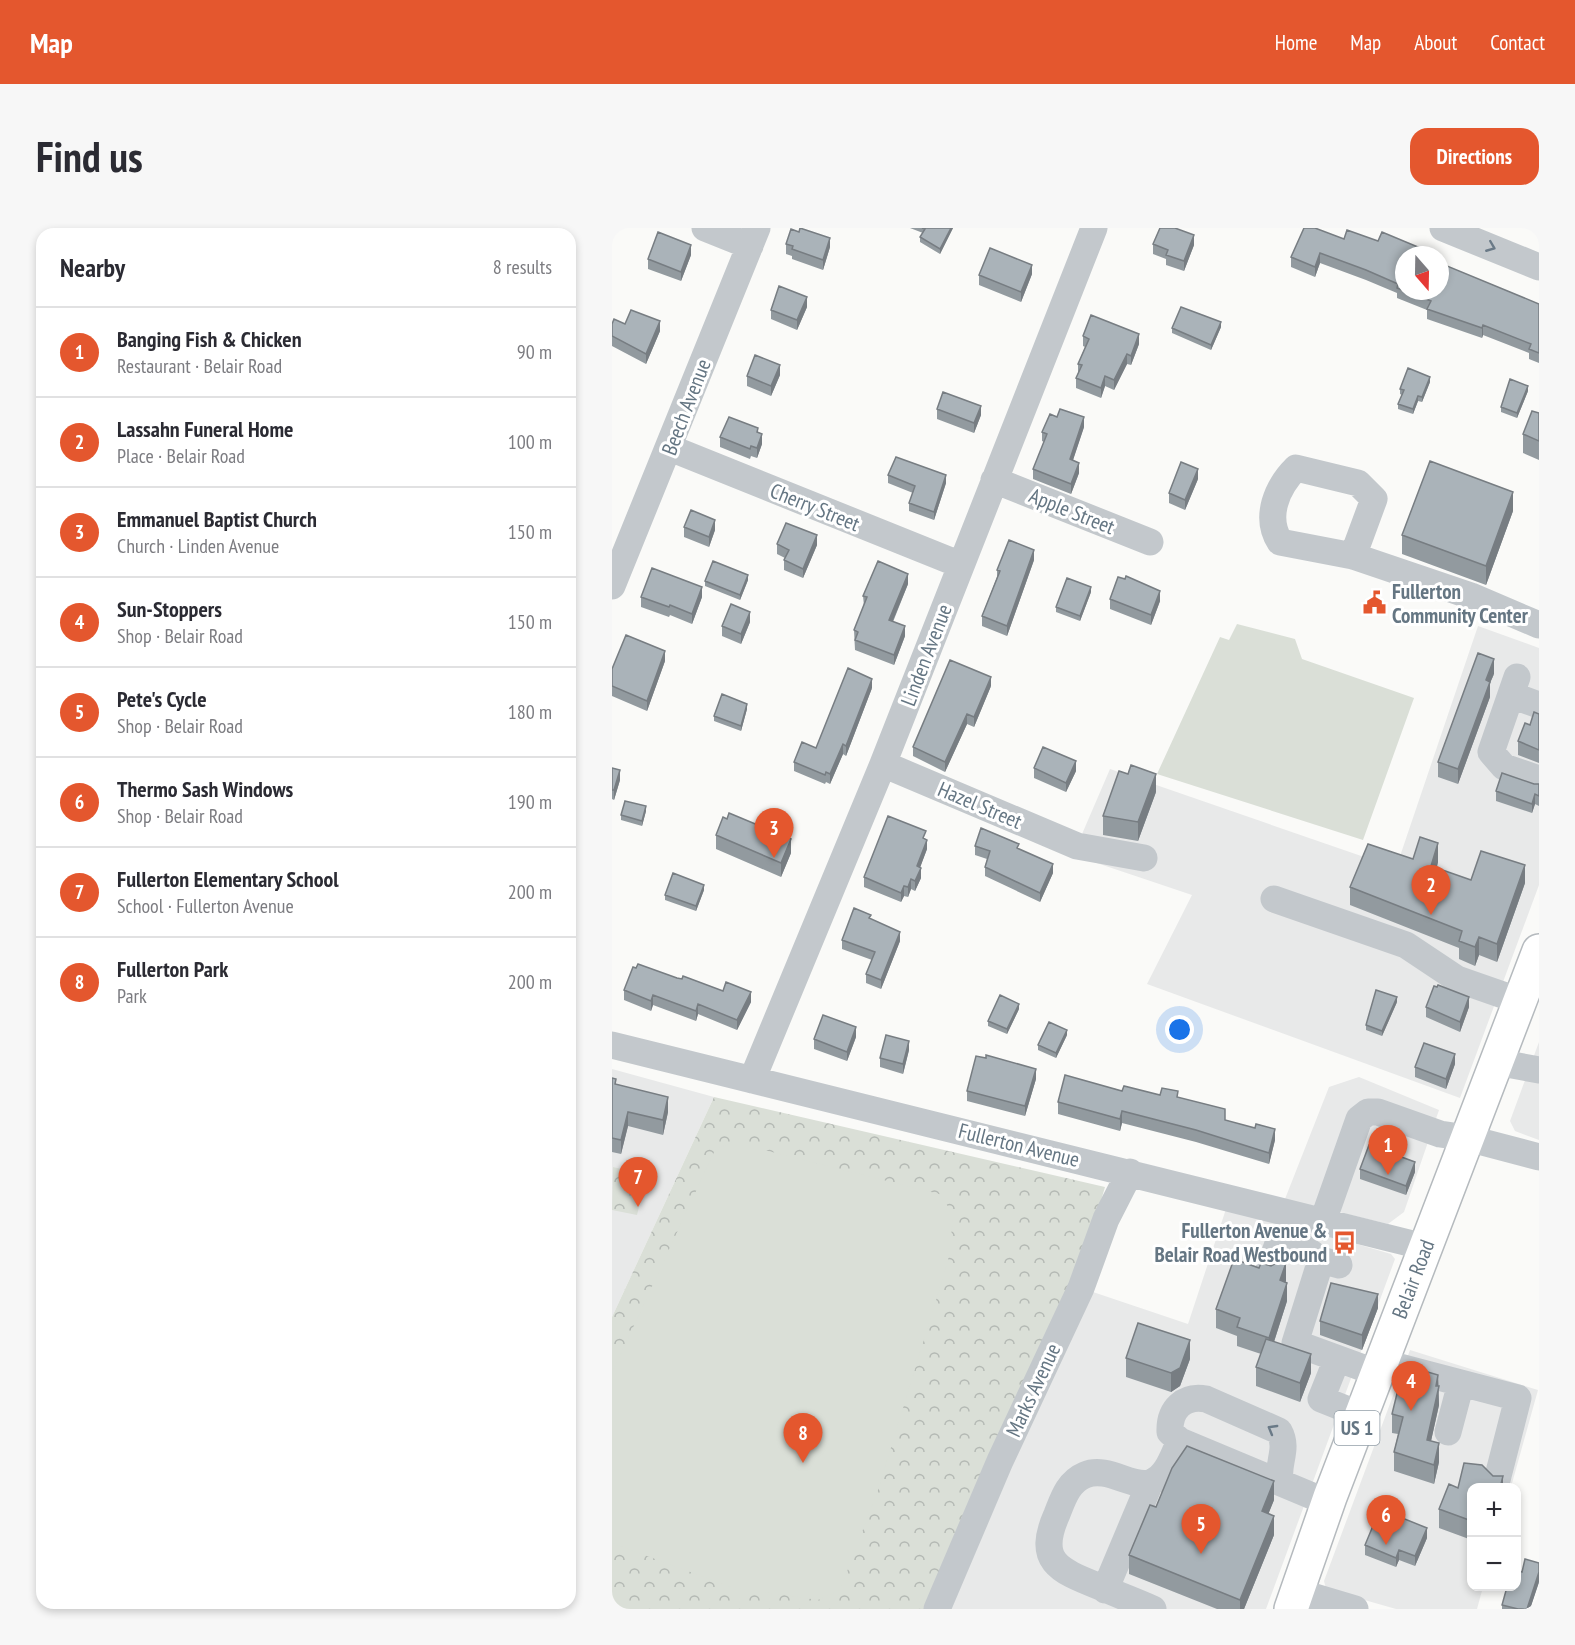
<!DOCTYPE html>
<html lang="en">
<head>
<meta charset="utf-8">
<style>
	body { margin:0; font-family:"PT Sans Narrow",sans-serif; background:#f7f7f7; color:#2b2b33 }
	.controls { position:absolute; right:18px; bottom:18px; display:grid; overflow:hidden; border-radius:12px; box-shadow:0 3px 9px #0003 }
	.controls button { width:54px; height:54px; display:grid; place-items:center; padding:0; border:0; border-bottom:2px solid #e1e1e2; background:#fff; color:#2b2b33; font:30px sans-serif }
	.compass { position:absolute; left:783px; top:18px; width:54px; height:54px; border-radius:50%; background:#fff; box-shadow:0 3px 9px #0003; rotate:160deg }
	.you { position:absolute; left:568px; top:802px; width:21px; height:21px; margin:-15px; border:4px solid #fff; border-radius:50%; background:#1a73e8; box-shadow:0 0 0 9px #1a73e833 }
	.badge { display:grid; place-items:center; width:39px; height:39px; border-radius:50%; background:#e4572e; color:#fff; font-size:20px; font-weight:700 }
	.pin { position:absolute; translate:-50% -50px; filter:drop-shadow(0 2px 3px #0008) }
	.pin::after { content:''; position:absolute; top:32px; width:21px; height:18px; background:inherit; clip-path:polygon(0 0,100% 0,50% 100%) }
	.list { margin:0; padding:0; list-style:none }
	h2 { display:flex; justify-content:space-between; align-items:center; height:78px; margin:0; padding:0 24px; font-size:26px }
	h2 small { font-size:20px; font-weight:400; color:#7c7c81 }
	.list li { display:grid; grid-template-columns:39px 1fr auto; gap:18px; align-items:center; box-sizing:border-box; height:90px; padding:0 24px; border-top:2px solid #e1e1e2 }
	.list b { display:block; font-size:22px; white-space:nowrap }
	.list p { margin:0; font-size:20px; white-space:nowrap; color:#7c7c81 }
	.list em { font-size:20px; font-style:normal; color:#7c7c81 }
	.map { position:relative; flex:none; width:927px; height:1381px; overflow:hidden; border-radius:18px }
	header { display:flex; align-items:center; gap:36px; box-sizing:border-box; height:84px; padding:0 30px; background:#e4572e; color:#fff }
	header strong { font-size:28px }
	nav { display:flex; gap:33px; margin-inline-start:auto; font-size:21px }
	.intro { display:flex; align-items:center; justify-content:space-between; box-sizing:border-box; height:144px; padding:0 36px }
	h1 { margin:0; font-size:42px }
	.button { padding:15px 27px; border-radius:18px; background:#e4572e; color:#fff; font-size:21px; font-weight:700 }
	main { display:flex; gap:36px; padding:0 36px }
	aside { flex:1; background:#fff; border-radius:18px; box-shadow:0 3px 9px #0003 }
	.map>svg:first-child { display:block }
	.built { fill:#e8e9e9 }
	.park { fill:url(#park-crowns) }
	.pitch { fill:#dadfd7 }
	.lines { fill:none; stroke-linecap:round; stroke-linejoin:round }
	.major-casing { stroke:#b5babe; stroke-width:36 }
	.minor { stroke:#c3c8cc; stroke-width:27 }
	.major { stroke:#fff; stroke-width:33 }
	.wall { fill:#929a9f }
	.shaded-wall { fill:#777d82 }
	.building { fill:#aab3b9; stroke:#777d82; stroke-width:1.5 }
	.oneway { stroke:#6a7a87 }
	.labels { text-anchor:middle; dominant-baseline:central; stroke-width:6; stroke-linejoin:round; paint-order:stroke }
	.shield { fill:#fff; stroke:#939fa8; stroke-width:1.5 }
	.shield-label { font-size:20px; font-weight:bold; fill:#657683 }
	.street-label { font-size:21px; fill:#657683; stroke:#fff }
	.poi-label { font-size:21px; font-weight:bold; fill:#657683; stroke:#fff; text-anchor:start }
</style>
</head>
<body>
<header>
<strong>Map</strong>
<nav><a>Home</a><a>Map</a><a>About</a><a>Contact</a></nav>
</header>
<div class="intro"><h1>Find us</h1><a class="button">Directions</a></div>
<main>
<aside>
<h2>Nearby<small>8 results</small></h2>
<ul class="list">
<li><span class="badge">1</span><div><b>Banging Fish &amp; Chicken</b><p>Restaurant · Belair Road</p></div><em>90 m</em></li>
<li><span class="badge">2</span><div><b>Lassahn Funeral Home</b><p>Place · Belair Road</p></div><em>100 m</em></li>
<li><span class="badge">3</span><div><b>Emmanuel Baptist Church</b><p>Church · Linden Avenue</p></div><em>150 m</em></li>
<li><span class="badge">4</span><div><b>Sun-Stoppers</b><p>Shop · Belair Road</p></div><em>150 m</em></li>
<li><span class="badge">5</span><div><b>Pete's Cycle</b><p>Shop · Belair Road</p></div><em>180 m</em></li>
<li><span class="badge">6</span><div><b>Thermo Sash Windows</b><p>Shop · Belair Road</p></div><em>190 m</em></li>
<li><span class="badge">7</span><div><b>Fullerton Elementary School</b><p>School · Fullerton Avenue</p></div><em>200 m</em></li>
<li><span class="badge">8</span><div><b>Fullerton Park</b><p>Park</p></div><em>200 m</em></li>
</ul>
</aside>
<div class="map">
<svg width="927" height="1381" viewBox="0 0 927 1381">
	<defs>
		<pattern id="park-crowns" width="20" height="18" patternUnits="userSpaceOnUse" patternTransform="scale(1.5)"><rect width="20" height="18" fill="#dadfd7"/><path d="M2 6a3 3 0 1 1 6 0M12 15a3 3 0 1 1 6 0" fill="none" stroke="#b4b9b4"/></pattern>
	</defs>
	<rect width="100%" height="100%" fill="#fafaf8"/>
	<!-- built -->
	<path class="built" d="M866,398L927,420V657L848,870L535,756L580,667L461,627L498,541L784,640Z
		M927,814V912L903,903L898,893Z
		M0,841L102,869L0,1089Z
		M747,849L827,882L792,984L776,996L673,971L717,859Z
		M615,978L779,1026L783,1031L654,1381H339L475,1062L576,1096Z
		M798,1122L926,1162L899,1259L860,1260V1358L871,1359L865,1381H784L714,1361L712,1353Z"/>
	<!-- park -->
	<path class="park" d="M102,869L493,959L464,1057L315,1381H0V1089Z
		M1,939L35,947L25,987L0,982Z"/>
	<!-- pitch -->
	<path class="pitch" d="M625,396L683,411L690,431L802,470L751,612L545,546L608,409L617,412Z
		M120,914L331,967L341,992L336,1033L266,1262L228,1362L206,1372L119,1359L0,1315V1145L103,922Z"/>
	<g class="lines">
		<defs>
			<path id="major" d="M679,1381L718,1269L927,723"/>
		</defs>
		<!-- major casing -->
		<use href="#major" class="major-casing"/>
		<!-- minor -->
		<path class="minor" d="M93,0L138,18
			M831,0L927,39
			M58,220L349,337
			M382,252L538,314
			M741,328L762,271L746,255L684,240C665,259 652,289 668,314L741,328L859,368L927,397
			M0,358L145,0
			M905,449L879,524L892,539L927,551
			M899,467L927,477
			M271,536L465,618L532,630
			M662,671L794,717L845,751L908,773
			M0,817L813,1019
			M884,834L927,842
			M140,852L271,536L482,0
			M711,993L747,891L756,884H766L828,906L855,910L927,929
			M727,1037L709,1032L683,1115L765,1145
			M657,1041L668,1010L685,1015L709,1032
			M725,1131L709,1171L749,1187
			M769,1134L906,1170L885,1252
			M836,1204L849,1155
			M668,1253C665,1234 677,1221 667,1203L594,1171C572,1167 557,1181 558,1204L568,1213L717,1275
			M493,1362L538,1255
			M686,1364L743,1381
			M325,1381L388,1233L469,1060L494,991L518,944
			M541,1381C523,1373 504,1366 486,1358C446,1342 424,1333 445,1286C451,1271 456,1254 473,1247C496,1237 522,1262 540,1254C556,1247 561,1227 568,1213"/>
		<!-- major -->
		<use href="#major" class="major"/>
	</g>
	<!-- wall -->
	<path class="wall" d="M298,0H341L328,26L308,14V9L311,5Z
		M732,11L792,27L927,76V135L917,131V125L871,107L870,110L815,91V82L785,70V65L754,52L708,35L703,49L679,39V29Z
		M174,16L218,19L211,42L180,31V28L174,26Z
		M541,16L582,17L572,43L554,37V31L541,26Z
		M79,27L69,53L36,41V31Z
		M420,46L409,74L367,57V47Z
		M195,79L185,102L159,91V82Z
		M0,96H13L48,103L34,136L0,118Z
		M609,99L599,122L560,105V100Z
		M471,108L527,116L519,137L515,136L502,162L493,158L489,170L464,160V150L466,145V136L473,119L471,118Z
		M168,147L159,168L135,158V148Z
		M818,154L810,174L806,173L801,186L786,181V176L790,167L788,166V161Z
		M916,163L905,190L889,184V179Z
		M325,181L369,187L362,205L325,191Z
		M927,185V232L911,225V206Z
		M472,199L461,232L467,245L459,266L421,251V241L432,214L430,213V204Z
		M146,205L150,216L145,230L139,228L138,231L108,219V209Z
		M276,247L334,255L322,292L297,283V275L301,265L276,255Z
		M586,251L573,282L557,275V265Z
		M901,283L874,357L790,326V307Z
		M72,299L103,302L97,319L72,309Z
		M165,316L205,317L191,350L172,342V332L173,330L165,326Z
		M422,332L395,408L370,398V388L385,349V342Z
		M136,352L128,372L93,358V353Z
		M296,356L281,394L293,408L282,437L243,422L242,402L252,378L251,368Z
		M479,364L468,393L444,384V379Z
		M29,369H90L80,396L58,387L57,389L29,379Z
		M498,371L548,373L539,397L498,381Z
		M138,394L129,416L110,408V398Z
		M53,433L35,483L0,468V441Z
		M882,446L878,455V469L846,556L826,549V534Z
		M379,458L362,499L355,496L333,544L301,528V519Z
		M260,460L234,528L231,526L218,556L214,554L213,556L182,543V534L204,520Z
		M135,481L129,503L102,493V488Z
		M927,486V535L906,527V513Z
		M0,540L8,552L2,572L0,571Z
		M422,540L464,543L454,564L422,550Z
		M927,556V578L923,576L920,585L884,573V563Z
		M544,564L526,613L491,607V588Z
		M34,583L30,598L9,592V587Z
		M104,607L179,625L169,649L104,621Z
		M314,611L315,621L308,639L309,650L303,663L299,661L296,669L292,668L289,674L252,659V649Z
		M363,618L407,621L441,645L428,674L373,648V639L375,631L363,627Z
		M801,631L826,634L825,640L859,652L913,655L885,734L867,727L863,738L847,731V720L738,677V659Z
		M92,662L84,683L53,672V667Z
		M259,691L288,713L269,761L254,755V746L260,732L230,721V712Z
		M65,750L139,774L125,802L86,786L84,793L41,777L39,783L12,772V762Z
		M825,759L857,779L848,804L814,789V779Z
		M785,774L770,808L754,802V797Z
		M407,781L395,806L376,798V793Z
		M455,807L444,830L426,822V817Z
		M244,809L235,833L202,821V811Z
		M297,822L291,846L268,839V830Z
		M843,836L834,861L803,849V839Z
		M0,850L4,856L56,884L51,907L16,898L9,926L0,924Z
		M424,851L413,888L355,873V863Z
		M510,863L566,869L613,892L663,912L657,936L584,914L510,895L508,903L446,886V874Z
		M748,941L803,944L794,967L748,951Z
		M674,1054L675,1073L662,1114L699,1145L688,1174L644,1158V1139L649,1126L625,1118V1108L604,1100V1081Z
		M766,1080L750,1122L708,1107V1093Z
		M514,1130L578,1131L568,1158L559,1164L514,1149Z
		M826,1147L827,1177L819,1213L827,1234L822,1256L782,1243V1224L786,1206L780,1205V1186Z
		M852,1235L891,1260H860L857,1311L827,1300V1281L846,1260Z
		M662,1272L656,1286L662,1307L632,1381H605L517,1346V1327L544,1279Z
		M815,1310L803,1338L787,1332L784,1339L753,1327V1317Z
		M927,1354L918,1381H890V1377Z"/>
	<!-- shaded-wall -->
	<path class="shaded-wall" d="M339,0H341L328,26V21Z
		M582,7V17L572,43V33Z
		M218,10V19L211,42V32Z
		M79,17V27L69,53V44Z
		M708,25V35L703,49V39Z
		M420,37V46L409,74V64Z
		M195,69V79L185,102V92Z
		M48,93V103L34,136V126Z
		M609,94V99L599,122V117Z
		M871,97V107L870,110V100Z
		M527,106V116L519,137V128Z
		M515,126V136L502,162V152Z
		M168,137V147L159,168V158Z
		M493,148V158L489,170V160Z
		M818,149V154L810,174V169Z
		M916,158V163L905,190V185Z
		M806,168V173L801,186V181Z
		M369,178V187L362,205V195Z
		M472,189V199L458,241V231Z
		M150,206V216L145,230V220Z
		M467,235V245L459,266V256Z
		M586,241V251L573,282V272Z
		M334,247V255L322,292V284Z
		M901,264V283L874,357V338Z
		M103,292V302L97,319V309Z
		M205,307V317L191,350V341Z
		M422,322V332L395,408V398Z
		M296,346V356L277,402V392Z
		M136,347V352L128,372V367Z
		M90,359V369L80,396V386Z
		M479,359V364L468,393V388Z
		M548,363V373L539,397V387Z
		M138,384V394L129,416V406Z
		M293,398V408L282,437V427Z
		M53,423V433L35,483V473Z
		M882,431V446L878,455V469L846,556V541L874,452Z
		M379,449V458L362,499V489Z
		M260,451V460L234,528V518Z
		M135,476V481L129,503V498Z
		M355,486V496L333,544V534Z
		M231,516V526L218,556V546Z
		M464,533V543L454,564V555Z
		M8,542V552L2,572V562Z
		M544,546V564L526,613V594Z
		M923,566V576L920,585V576Z
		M34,578V583L30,598V593Z
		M179,611V625L169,649V635Z
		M315,612V621L305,648V638Z
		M826,615V634L819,656V638Z
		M441,636V645L428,674V665Z
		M913,637V655L885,734V716Z
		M309,640V650L303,663V653Z
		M299,651V661L296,669V659Z
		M92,657V662L84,683V678Z
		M292,658V668L289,674V665Z
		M288,704V713L269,761V752Z
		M867,709V727L863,738V719Z
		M139,764V774L125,802V792Z
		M41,767V777L39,783V773Z
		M785,769V774L770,808V803Z
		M857,769V779L848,804V794Z
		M86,776V786L84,793V783Z
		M407,776V781L395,806V801Z
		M244,799V809L235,833V824Z
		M455,802V807L444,830V825Z
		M297,813V822L291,846V836Z
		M843,826V836L834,861V851Z
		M424,841V851L413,888V878Z
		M56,869V884L51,907V892Z
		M510,883V895L508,903V891Z
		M16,884V898L9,926V912Z
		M663,901V912L657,936V925Z
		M803,934V944L794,967V958Z
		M674,1035V1053L668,1071V1052Z
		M675,1055V1073L657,1129V1110Z
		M766,1066V1080L750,1122V1107Z
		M578,1112V1131L568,1158L559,1164V1145Z
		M699,1126V1145L688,1174V1155Z
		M826,1147L827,1177L815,1231V1212L824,1158Z
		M827,1215V1234L822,1256V1237Z
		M891,1248V1260H888Z
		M662,1253V1272L650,1302V1283Z
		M860,1285V1304L857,1311V1292Z
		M662,1288V1307L632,1381H628V1372Z
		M815,1300V1310L803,1338V1328Z
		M787,1322V1332L784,1339V1330Z
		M927,1344V1354L918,1381H915Z"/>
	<!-- building -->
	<path class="building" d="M188,0L218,10L211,32L180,21L181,18L174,16L179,1L187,4Z
		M310,0H339L328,21L308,9L313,1Z
		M548,0H563L582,7L572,33L554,27L556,22L541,16Z
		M692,0H703L732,11L735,2L766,13L770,4L825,27H792V63H828V35L927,76V125L917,121L919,116L871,97L870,100L815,81L819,73L785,60L786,56L754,42L708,25L703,39L679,29Z
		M46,4L79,17L69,44L36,31Z
		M378,20L420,37L409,64L367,47Z
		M167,58L195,69L185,92L159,82Z
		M569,79L609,94L599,117L560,100Z
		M19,82L48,93L34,126L0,108V96L2,91L13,96Z
		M479,87L527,106L519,128L515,126L502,152L493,148L489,160L464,150L470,137L466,136L477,111L471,108Z
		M143,127L168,137L159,158L135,148Z
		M796,140L818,149L810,169L806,168L801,181L786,176L792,162L788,161Z
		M898,151L916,158L905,185L889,179Z
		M331,164L369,178L362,195L325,181Z
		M448,181L472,189L458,231L467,235L459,256L421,241L435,206L430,204L438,186L445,189Z
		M920,183L927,185V213L911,206Z
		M117,189L146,200L145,204L150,206L145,220L139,218L138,221L108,209Z
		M284,229L334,247L322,284L297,275L303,258L276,247Z
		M818,233L901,264L874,338L790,307Z
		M569,234L586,241L573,272L557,265Z
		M79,282L103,292L97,309L72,299Z
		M174,295L205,307L191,341L172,332L177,322L165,316Z
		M397,312L422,322L395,398L370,388L388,343L385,342Z
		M101,333L136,347L128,367L93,353Z
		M266,333L296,346L277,392L293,398L282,427L243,412L246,404L242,402L255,369L251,368Z
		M40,340L90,359L80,386L58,377L57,379L29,369Z
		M514,348L548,363L539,387L498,371L506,349L513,351Z
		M455,350L479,359L468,388L444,379Z
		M119,376L138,384L129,406L110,398Z
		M14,407L53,423L35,473L0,458V441Z
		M866,425L882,431L874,452L878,454L846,541L826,534Z
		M338,432L379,449L362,489L355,486L333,534L301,519Z
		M236,440L260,451L234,518L231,516L218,546L214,544L213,547L182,534L190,514L204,520Z
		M110,466L135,476L129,498L102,488Z
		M922,484L927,486V522L906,513L913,495L918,497Z
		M431,519L464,533L454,555L422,540Z
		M519,537L544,546L526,594L491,588L507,543L516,546Z
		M0,540L8,542L2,562H0Z
		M890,545L922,556H927V568L923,566L920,576L884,563Z
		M13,573L34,578L30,593L9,587Z
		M117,585L179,611L169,635L104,607L111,589L115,591Z
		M276,588L314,603L311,610L315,612L305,638L309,640L303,653L299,651L296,659L292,658L289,665L252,649Z
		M369,600L407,616L405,620L441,636L428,665L373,639L378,623L363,618Z
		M808,609L826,615L819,638L859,652L869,623L913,637L885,716L867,709L863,719L847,713L850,703L738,659L756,616L801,631Z
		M61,645L92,657L84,678L53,667Z
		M242,680L259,687L257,690L288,704L269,752L254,746L263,724L230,712Z
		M26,736L65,750L70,751L71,748L111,763L114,754L139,764L125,792L86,776L84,783L41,767L39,773L12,762L21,739L24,740Z
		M826,757L857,769L848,794L814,779L822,758L825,759Z
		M764,762L785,769L770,803L754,797Z
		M388,767L407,776L395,801L376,793Z
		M211,787L244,799L235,824L202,811Z
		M437,794L455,802L444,825L426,817Z
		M274,807L297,813L291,836L268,830Z
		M812,815L843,826L834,851L803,839Z
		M374,827L424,841L413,878L355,863L364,828L374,830Z
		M453,847L510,863L512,858L548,867L550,860L566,863L565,869L613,881V892L643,900L644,896L663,901L657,925L584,902L510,883L508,891L446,874Z
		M0,850L4,851L3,856L56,869L51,892L16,884L9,912L0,910Z
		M757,917L803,934L794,958L748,941Z
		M622,1031L647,1040L649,1035L659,1038L668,1033L674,1035L668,1052L675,1055L657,1110L625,1099L628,1090L604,1081Z
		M719,1055L766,1066L750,1107L708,1093Z
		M526,1095L578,1112L568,1140L559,1145L514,1130Z
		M654,1111L699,1126L688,1155L644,1139Z
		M792,1137L826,1147L824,1158H827L815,1212L827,1215L822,1237L782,1224L791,1189L780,1186Z
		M575,1218L662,1253L650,1283L662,1288L628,1372L517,1327L538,1277L544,1279L560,1240Z
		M852,1235L870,1237L881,1248H891L888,1260L871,1256L870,1260H860V1285L857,1292L827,1281L837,1256L846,1260Z
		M768,1281L815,1300L803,1328L787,1322L784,1330L753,1317Z
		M913,1331L927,1335V1344L915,1381H906L890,1377L895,1359H904V1342L910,1344Z"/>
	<!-- one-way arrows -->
	<defs><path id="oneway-chevron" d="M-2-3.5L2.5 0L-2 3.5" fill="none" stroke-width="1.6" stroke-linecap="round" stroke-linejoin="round" transform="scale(1.5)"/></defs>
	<g class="oneway">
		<use href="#oneway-chevron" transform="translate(879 19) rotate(22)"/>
		<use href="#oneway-chevron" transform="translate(660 1201) rotate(-150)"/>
	</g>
	<!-- icons -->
	<defs>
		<symbol id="civic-bare" viewBox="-9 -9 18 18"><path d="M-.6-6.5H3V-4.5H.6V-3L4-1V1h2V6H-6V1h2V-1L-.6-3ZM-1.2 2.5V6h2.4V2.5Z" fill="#e4572e" stroke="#fff" stroke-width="2.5" paint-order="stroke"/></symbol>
		<symbol id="bus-bare" viewBox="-9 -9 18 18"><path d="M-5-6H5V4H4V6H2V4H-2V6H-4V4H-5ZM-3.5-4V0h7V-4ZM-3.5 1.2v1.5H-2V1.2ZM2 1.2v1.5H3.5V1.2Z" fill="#e4572e" stroke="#fff" stroke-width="2.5" paint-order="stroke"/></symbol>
	</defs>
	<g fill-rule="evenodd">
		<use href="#civic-bare" x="746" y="358" width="33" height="33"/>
		<use href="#bus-bare" x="716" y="998" width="33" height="33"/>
	</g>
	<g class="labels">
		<!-- shield labels -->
		<rect class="shield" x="722.5" y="1183" width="45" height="34" rx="4.5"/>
		<g class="shield-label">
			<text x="745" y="1200">US 1</text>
		</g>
		<!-- street labels -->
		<g class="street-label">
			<text transform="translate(74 179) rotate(-69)">Beech Avenue</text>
			<text transform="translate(203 279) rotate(22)">Cherry Street</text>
			<text transform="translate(460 283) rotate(22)">Apple Street</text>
			<text transform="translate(314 427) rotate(-69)">Linden Avenue</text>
			<text transform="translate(368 577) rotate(23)">Hazel Street</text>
			<text transform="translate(407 917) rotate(14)">Fullerton Avenue</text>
			<text transform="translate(801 1051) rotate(-69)">Belair Road</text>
			<text transform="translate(421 1162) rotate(-65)">Marks Avenue</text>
		</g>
		<!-- poi labels -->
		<g class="poi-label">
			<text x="780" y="363">Fullerton<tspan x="780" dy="24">Community Center</tspan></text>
			<text x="715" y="1002" text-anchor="end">Fullerton Avenue &amp;<tspan x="715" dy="24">Belair Road Westbound</tspan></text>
		</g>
	</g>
</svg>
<div class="controls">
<button>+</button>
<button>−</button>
</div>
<svg class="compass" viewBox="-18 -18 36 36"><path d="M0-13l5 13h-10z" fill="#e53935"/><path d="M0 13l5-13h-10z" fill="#7c7c81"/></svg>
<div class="you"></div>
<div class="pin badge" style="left:776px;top:947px">1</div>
<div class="pin badge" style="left:819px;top:687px">2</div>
<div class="pin badge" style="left:162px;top:630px">3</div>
<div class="pin badge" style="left:799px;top:1183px">4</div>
<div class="pin badge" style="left:589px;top:1326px">5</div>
<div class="pin badge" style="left:774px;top:1317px">6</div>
<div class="pin badge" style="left:26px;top:979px">7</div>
<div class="pin badge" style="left:191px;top:1235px">8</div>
</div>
</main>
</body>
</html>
